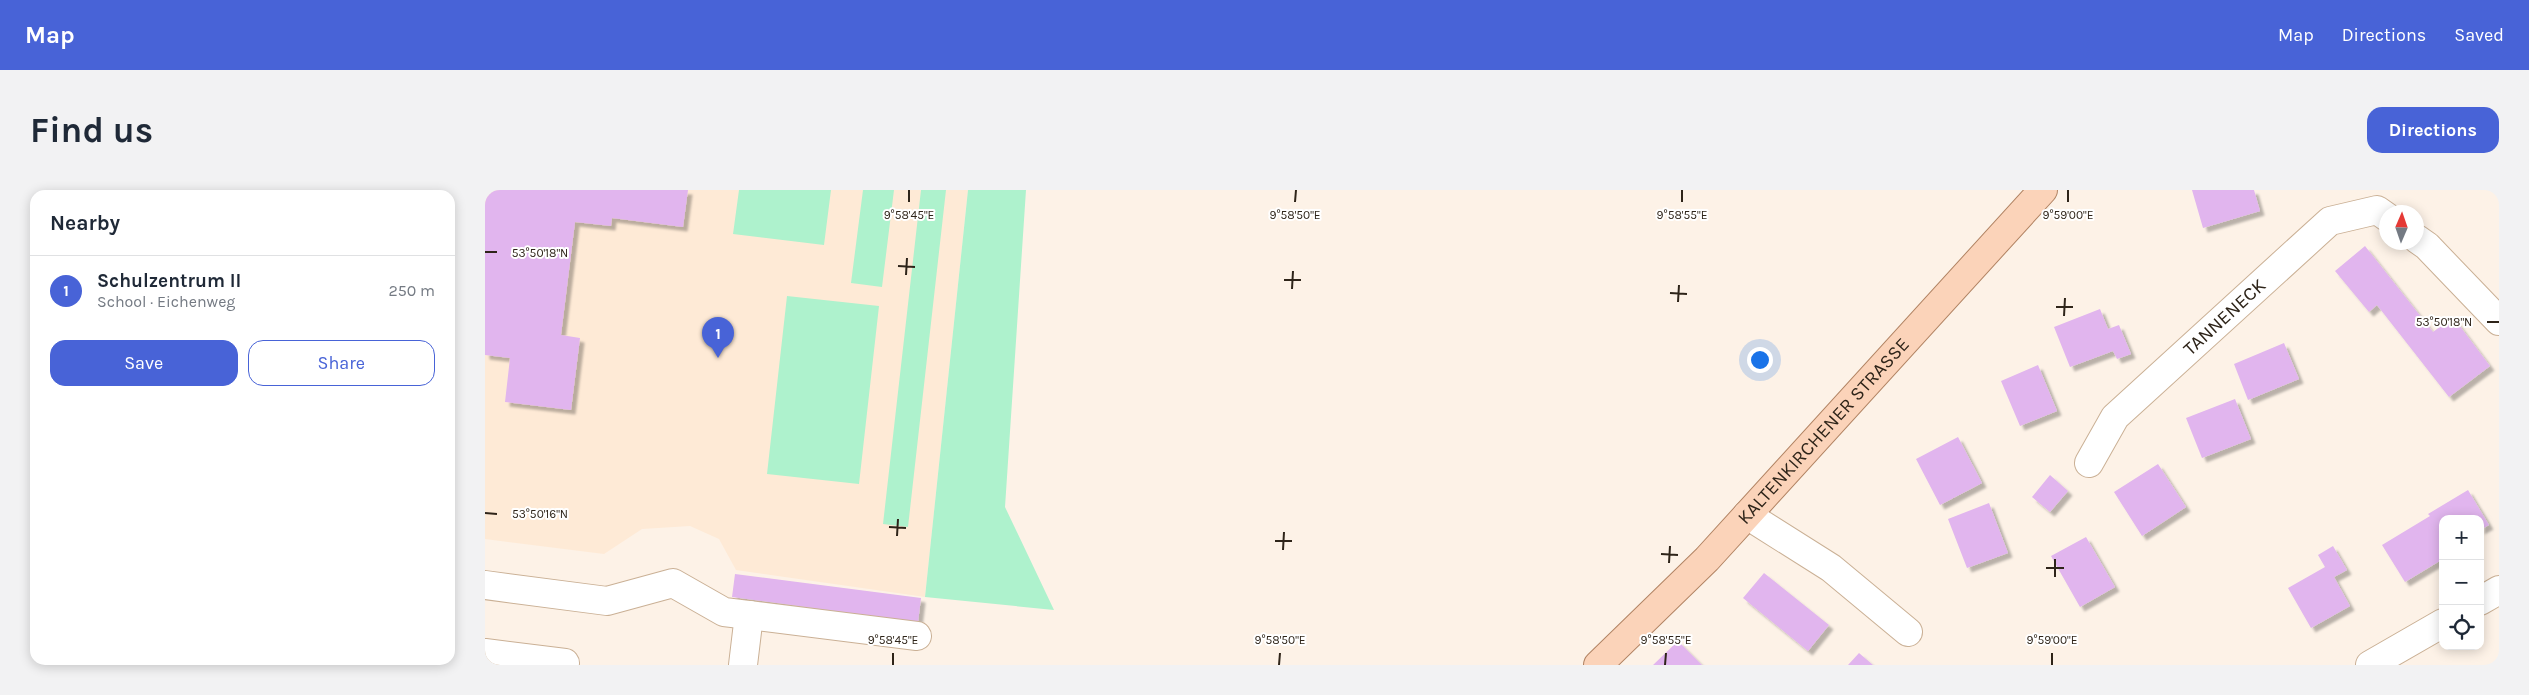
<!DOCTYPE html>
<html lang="en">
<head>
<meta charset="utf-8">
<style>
	body { margin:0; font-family:Karla,sans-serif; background:#f2f2f3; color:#1f2937 }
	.controls { position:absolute; right:15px; bottom:15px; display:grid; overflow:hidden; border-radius:10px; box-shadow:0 2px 12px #0003 }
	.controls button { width:45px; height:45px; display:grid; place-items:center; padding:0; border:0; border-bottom:1px solid #e0e1e3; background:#fff; color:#1f2937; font:25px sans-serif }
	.compass { position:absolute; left:1894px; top:15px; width:45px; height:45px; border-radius:50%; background:#fff; box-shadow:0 2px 12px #0003; rotate:2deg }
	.you { position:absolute; left:1274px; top:169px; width:18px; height:18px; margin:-12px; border:4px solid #fff; border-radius:50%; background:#1a73e8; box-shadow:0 0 0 8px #1a73e833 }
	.badge { display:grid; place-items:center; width:32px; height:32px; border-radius:50%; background:#4863d7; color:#fff; font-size:16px; font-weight:700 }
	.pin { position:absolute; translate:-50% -41px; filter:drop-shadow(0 1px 2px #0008) }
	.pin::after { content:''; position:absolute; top:26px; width:18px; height:15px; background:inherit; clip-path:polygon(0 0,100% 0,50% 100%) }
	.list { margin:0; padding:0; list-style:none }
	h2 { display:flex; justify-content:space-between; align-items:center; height:65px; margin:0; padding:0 20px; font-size:21px }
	h2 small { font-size:16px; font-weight:400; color:#747a83 }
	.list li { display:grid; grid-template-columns:32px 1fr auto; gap:15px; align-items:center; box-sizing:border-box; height:70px; padding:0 20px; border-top:1px solid #e0e1e3 }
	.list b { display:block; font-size:19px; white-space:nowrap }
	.list p { margin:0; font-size:16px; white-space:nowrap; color:#747a83 }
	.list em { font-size:16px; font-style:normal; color:#747a83 }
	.actions { display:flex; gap:10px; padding:15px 20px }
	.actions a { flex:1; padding:11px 0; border:1px solid #4863d7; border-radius:15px; text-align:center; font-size:18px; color:#4863d7 }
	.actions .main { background:#4863d7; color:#fff }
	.icon { flex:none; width:28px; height:28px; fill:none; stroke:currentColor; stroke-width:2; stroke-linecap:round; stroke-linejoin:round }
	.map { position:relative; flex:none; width:2014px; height:475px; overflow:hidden; border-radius:15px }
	header { display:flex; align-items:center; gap:30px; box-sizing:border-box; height:70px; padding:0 25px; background:#4863d7; color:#fff }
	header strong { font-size:24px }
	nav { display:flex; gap:28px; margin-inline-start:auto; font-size:18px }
	.intro { display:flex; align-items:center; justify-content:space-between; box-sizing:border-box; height:120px; padding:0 30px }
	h1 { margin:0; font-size:35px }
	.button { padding:12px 22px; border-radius:15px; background:#4863d7; color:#fff; font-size:18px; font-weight:700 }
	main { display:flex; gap:30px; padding:0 30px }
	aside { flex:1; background:#fff; border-radius:15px; box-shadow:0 2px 12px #0003 }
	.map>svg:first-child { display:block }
	.built { fill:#feead6 }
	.green { fill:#aef2cd }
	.building { fill:#e1b5ee; filter:url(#shadow) }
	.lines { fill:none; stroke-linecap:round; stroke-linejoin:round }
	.minor-casing { stroke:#cab095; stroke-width:30 }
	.major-casing { stroke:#b18363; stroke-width:30 }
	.minor { stroke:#fff; stroke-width:28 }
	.major { stroke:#fbd3b9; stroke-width:28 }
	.ticks { fill:none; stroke:#2e2419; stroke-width:2 }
	.labels { text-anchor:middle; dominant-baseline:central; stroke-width:4; stroke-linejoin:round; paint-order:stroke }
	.street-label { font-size:19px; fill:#2e2419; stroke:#fff }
	.ticks-label { font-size:12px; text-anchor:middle; fill:#2e2419; stroke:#fff; stroke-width:4; stroke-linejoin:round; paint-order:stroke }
</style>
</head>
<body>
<header>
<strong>Map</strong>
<nav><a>Map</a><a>Directions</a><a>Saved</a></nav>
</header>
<div class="intro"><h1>Find us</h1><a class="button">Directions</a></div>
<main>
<aside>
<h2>Nearby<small></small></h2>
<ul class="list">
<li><span class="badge">1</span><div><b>Schulzentrum II</b><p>School · Eichenweg</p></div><em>250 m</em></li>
</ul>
<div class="actions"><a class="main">Save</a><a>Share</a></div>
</aside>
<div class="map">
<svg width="2014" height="475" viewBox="0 0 2014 475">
	<defs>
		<filter id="shadow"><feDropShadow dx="4.5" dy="4.5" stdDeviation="1" flood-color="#0004"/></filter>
	</defs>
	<rect width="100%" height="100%" fill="#fdf2e7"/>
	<!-- built -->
	<path class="built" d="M0,0H483L440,407L251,380L234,349L205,336L157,339L119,364L0,349Z"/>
	<!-- green -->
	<path class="green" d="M254,0H346L339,55L248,44Z
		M378,0H409L397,97L366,93Z
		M436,0H461L423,337L398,334Z
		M483,0H541L520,317L569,420L440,407Z
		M302,106L394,116L374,294L282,284Z"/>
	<!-- building -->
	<path class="building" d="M0,0H203L198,37L127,28L126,36L90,32L76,145L95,148L86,220L20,212L25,168L0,165Z
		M1707,0H1769L1775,21L1718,38Z
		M1880,56L1948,142L1968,127L2005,176L1964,207L1892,115L1884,122L1850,81Z
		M1615,119L1623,139L1634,135L1646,164L1632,169L1628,161L1585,177L1569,137Z
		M1799,153L1814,189L1763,210L1749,174Z
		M1553,175L1572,221L1535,236L1516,191Z
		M1750,209L1766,249L1717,268L1701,228Z
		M1473,247L1497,293L1455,315L1431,269Z
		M1673,274L1701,317L1657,346L1629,302Z
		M1565,285L1583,301L1565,322L1547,307Z
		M1983,300L2004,335L1995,340V329H1958V369L1920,392L1897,355L1945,326L1943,324Z
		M1504,313L1523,363L1482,378L1463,329Z
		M1601,347L1630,397L1595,417L1566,366Z
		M1848,356L1862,380L1849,387L1865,416L1826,438L1803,398L1840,377L1833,365Z
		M1279,383L1344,435L1323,461L1258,408Z
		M250,384L436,408L433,432L247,407Z
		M1193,451L1217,475H1168Z
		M1374,463L1388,475H1363Z"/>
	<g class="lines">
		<defs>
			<g id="minor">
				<path d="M1932,49L1942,56L2014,131"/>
				<path id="s1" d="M1604,273L1630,227L1845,31L1892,20L1902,27"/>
				<path d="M1262,325L1346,378L1423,442"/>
				<path d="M0,395L122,411L188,393L239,422L432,446"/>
				<path d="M1995,411L2014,400"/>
				<path d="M0,463L80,473"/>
				<path d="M258,475L264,425"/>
				<path d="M1885,475L1958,433"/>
			</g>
			<g id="major">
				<path id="s2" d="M1113,475L1222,369L1558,0"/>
			</g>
		</defs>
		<!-- minor casing -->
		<use href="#minor" class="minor-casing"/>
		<!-- major casing -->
		<use href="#major" class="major-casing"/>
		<!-- minor -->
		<use href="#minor" class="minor"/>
		<!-- major -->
		<use href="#major" class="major"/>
	</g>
	<!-- ticks -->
	<path class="ticks" d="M424,12V0M810,12L811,0M1197,12V0M1583,12V0M0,62H12M413,76L430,77M421,85L422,68M799,90H816M807,99L808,81M1185,103L1202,104M1193,112L1194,95M1571,117H1588M1579,126L1580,108M2002,132H2014M0,323L12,324M404,337L421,338M412,346L413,329M790,351H807M798,360L799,342M1176,364L1193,365M1184,373L1185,356M1561,378H1579M1570,387V369M408,475V463M794,475L795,463M1180,475L1181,463M1567,475V463"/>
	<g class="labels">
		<!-- street labels -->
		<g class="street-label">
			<text stroke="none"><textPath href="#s1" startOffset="201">TANNENECK</textPath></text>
			<text stroke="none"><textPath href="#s2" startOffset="325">KALTENKIRCHENER STRASSE</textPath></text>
		</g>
	</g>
	<g class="ticks-label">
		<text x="424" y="29">9°58'45"E</text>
		<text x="810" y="29">9°58'50"E</text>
		<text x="1197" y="29">9°58'55"E</text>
		<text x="1583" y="29">9°59'00"E</text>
		<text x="55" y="67">53°50'18"N</text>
		<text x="1959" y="136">53°50'18"N</text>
		<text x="55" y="328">53°50'16"N</text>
		<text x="408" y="454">9°58'45"E</text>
		<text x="795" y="454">9°58'50"E</text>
		<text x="1181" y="454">9°58'55"E</text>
		<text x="1567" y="454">9°59'00"E</text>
	</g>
</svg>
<div class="controls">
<button>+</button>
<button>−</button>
<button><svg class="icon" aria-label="locate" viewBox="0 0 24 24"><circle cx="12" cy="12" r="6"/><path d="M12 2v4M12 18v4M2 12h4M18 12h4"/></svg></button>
</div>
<svg class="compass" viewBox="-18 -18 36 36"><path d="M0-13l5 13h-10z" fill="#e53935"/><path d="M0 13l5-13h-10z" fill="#747a83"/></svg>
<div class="you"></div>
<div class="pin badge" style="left:233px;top:168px">1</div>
</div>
</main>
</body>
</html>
